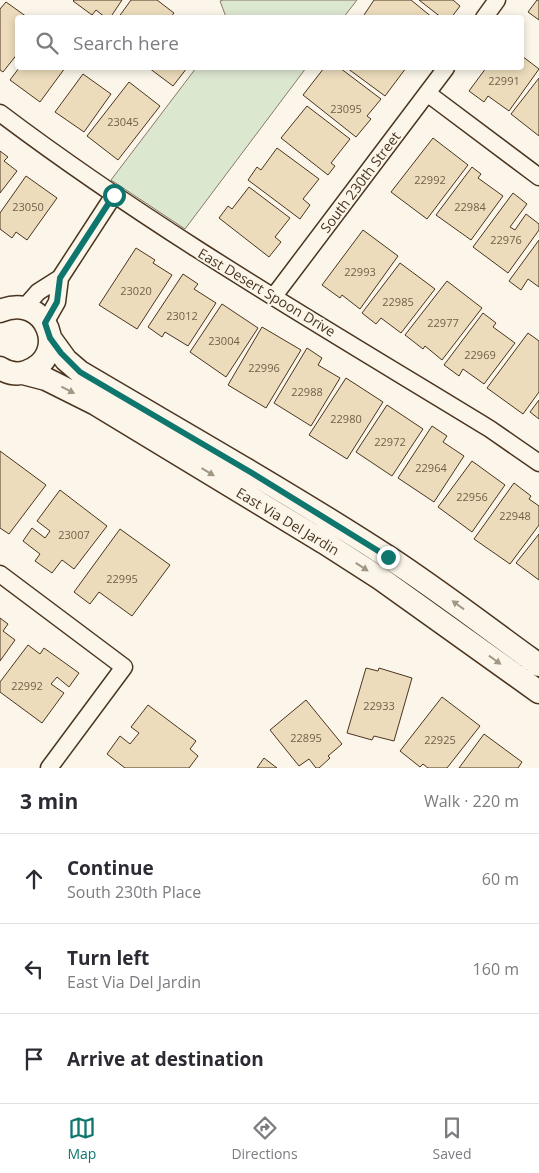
<!DOCTYPE html>
<html lang="en">
<head>
<meta charset="utf-8">
<style>
	body { margin:0; font-family:"Open Sans",sans-serif; background:#f7f7f7; color:#2b2b33 }
	.stop { position:absolute; width:15px; height:15px; margin:-11px; border:4px solid #0f766e; border-radius:50%; background:#fff }
	.stop.end { background:#0f766e; border-color:#fff; box-shadow:0 1px 5px #0008 }
	.list { margin:0; padding:0; list-style:none }
	h2 { display:flex; justify-content:space-between; align-items:center; height:65px; margin:0; padding:0 20px; font-size:21px }
	h2 small { font-size:16px; font-weight:400; color:#7c7c81 }
	.list li { display:grid; grid-template-columns:32px 1fr auto; gap:15px; align-items:center; box-sizing:border-box; height:90px; padding:0 20px; border-top:1px solid #e1e1e2 }
	.list b { display:block; font-size:19px; white-space:nowrap }
	.list p { margin:0; font-size:16px; white-space:nowrap; color:#7c7c81 }
	.list em { font-size:16px; font-style:normal; color:#7c7c81 }
	.icon { flex:none; width:28px; height:28px; fill:none; stroke:currentColor; stroke-width:2; stroke-linecap:round; stroke-linejoin:round }
	.map { position:relative; flex:none; width:539px; height:768px; overflow:hidden }
	.search { position:absolute; background:#fff; box-shadow:0 2px 8px #0003; left:15px; right:15px; top:15px; height:55px; display:flex; align-items:center; gap:12px; box-sizing:border-box; padding:0 18px; border-radius:5px; color:#7c7c81; font-size:19px }
	.sheet { height:335px; background:#fff }
	nav { display:flex; justify-content:space-around; align-items:center; box-sizing:border-box; height:70px; border-top:1px solid #e1e1e2; background:#fff; font-size:14px; color:#7c7c81 }
	nav a { display:grid; justify-items:center; gap:2px }
	nav .on { color:#0f766e }
	.map>svg:first-child { display:block }
	.green { fill:#dce7d0; stroke:#887966 }
	.building { fill:#ecdcbc; stroke:#4a3520 }
	.lines { fill:none; stroke-linecap:round; stroke-linejoin:round }
	.street-casing { stroke:#4a3520; stroke-width:19 }
	.secondary-casing { stroke:#4a3520; stroke-width:25 }
	.street { stroke:#fbf6e9; stroke-width:16 }
	.secondary { stroke:#fbf6e9; stroke-width:22 }
	.oneway { fill:#a29684 }
	.route { stroke:#0f766e; stroke-width:6 }
	.labels { text-anchor:middle; dominant-baseline:central; stroke-width:4; stroke-linejoin:round; paint-order:stroke }
	.number-label { font-size:11px; fill:#725f47 }
	.street-label { font-size:14px; fill:#4a3520; stroke:#fbf6e9 }
</style>
</head>
<body>
<div class="map">
<svg width="539" height="768" viewBox="0 0 539 768">
	<rect width="100%" height="100%" fill="#fbf6e9"/>
	<!-- green -->
	<path class="green" d="M223,0H357L343,18L226,17L220,1Z
		M196,68H306L185,229L111,180Z"/>
	<!-- building -->
	<path class="building" d="M74,0H122L110,18H106L96,10L92,15L73,1Z
		M131,0H157L174,13L170,18H118Z
		M374,0H411L433,18H362Z
		M419,0H453L460,6L451,18H442Z
		M537,0H539V20L528,12Z
		M6,2L27,17L18,18V53L3,72L0,70V9Z
		M522,56L539,69L509,111L488,96L484,102L469,91L486,68H522Z
		M19,68H65L40,102L10,80Z
		M149,68H187L173,86Z
		M324,68H340L381,99L367,116L371,119L356,137L303,95Z
		M347,68H406L385,96Z
		M83,74L111,94L84,132L55,112Z
		M539,78V136L511,114Z
		M129,82L160,106L118,160L87,136Z
		M307,106L350,139L331,163L335,166L328,175L281,138Z
		M433,138L468,165L427,219L391,192Z
		M277,148L319,179L303,199L310,205L300,219L248,180L257,167L261,170Z
		M0,151L8,157L4,161L17,171L0,193Z
		M472,167L481,174L478,178L503,196L471,240L436,215Z
		M26,176L57,198L27,240L16,232L12,238L0,229V213Z
		M249,187L290,218L275,237L281,242L269,257L219,218L228,206L232,209Z
		M513,193L527,204L510,227L515,230L526,214L539,224V230L508,273L473,247Z
		M363,230L398,256L360,309L342,295L340,298L322,285Z
		M539,240V287L528,279L521,290L509,281Z
		M136,248L155,260L153,263L172,275L137,329L99,305Z
		M400,263L435,289L401,333L381,318L376,324L362,313Z
		M183,274L198,284L194,289L216,303L188,346L165,332L162,337L148,327Z
		M447,281L482,308L442,360L425,346L423,349L405,335Z
		M222,304L258,328L226,377L190,352Z
		M483,313L496,323L493,327L515,343L484,384L463,369L459,376L444,365Z
		M262,327L301,350L266,408L228,385Z
		M528,333L539,341V392L523,414L487,388Z
		M307,348L322,358L318,365L340,378L311,426L274,403Z
		M346,378L383,402L347,459L309,435Z
		M539,400V419L530,412Z
		M387,405L423,429L392,476L356,452Z
		M432,426L447,436L443,442L464,456L434,502L398,478Z
		M0,451L46,485L9,534L0,528Z
		M472,461L505,485L472,532L438,507Z
		M514,483L531,496L529,499L539,506V525L510,564L474,539Z
		M60,490L107,526L74,569L62,560L52,573L35,561L40,554L23,541L32,528L45,538L50,531L37,521Z
		M120,529L170,565L132,616L99,592L90,604L74,592Z
		M539,534V580L516,563Z
		M0,618L8,624L3,631L15,640L0,661Z
		M28,645L40,654L44,648L79,673L69,687L57,677L51,684L64,693L42,723L0,692V682Z
		M366,668L378,671L379,668L412,678L394,741L374,736L372,740L347,733Z
		M442,697L480,726L447,768H428L423,764L420,767L400,751Z
		M306,700L342,744L328,756L330,758L319,768H316L309,759L299,766L270,730Z
		M148,705L196,741L190,749L198,756L189,768H125L107,754L120,736L130,744L139,733L131,727Z
		M484,734L522,762L518,768H459Z
		M264,758L277,768H257Z"/>
	<g class="lines">
		<defs>
			<path id="street" d="M484,18L497,0
				M427,93L539,177
				M0,113C155,230 325,328 490,429L539,463
				M274,296L446,68
				M24,308L38,292L60,278L114,195
				M45,323L57,302L60,278
				M0,574L124,667L49,768"/>
			<path id="secondary" d="M0,311C47,291 71,357 26,372C17,375 8,373 0,368
				M50,338L66,360L80,372C183,433 288,492 388,557C440,591 489,629 539,665
				M23,373L46,379L96,404L325,543L381,579L539,692"/>
		</defs>
		<!-- street casing -->
		<use href="#street" class="street-casing"/>
		<!-- secondary casing -->
		<use href="#secondary" class="secondary-casing"/>
		<!-- street -->
		<use href="#street" class="street"/>
		<!-- secondary -->
		<use href="#secondary" class="secondary"/>
	</g>
	<!-- one-way arrows -->
	<defs><path id="oneway-solid" d="M-6-.8H1V-3.2L6.5 0L1 3.2V.8H-6Z" transform="scale(1.25)"/></defs>
	<g class="oneway">
		<use href="#oneway-solid" transform="translate(68 390) rotate(27)"/>
		<use href="#oneway-solid" transform="translate(208 472) rotate(31)"/>
		<use href="#oneway-solid" transform="translate(362 567) rotate(33)"/>
		<use href="#oneway-solid" transform="translate(458 605) rotate(-144)"/>
		<use href="#oneway-solid" transform="translate(495 660) rotate(36)"/>
	</g>
	<g class="lines">
		<!-- route -->
		<path class="route" d="M114,195L60,278L57,302L45,323L50,338L61,353L80,372L252,473L388,557"/>
	</g>
	<g class="labels">
		<!-- number labels -->
		<g class="number-label">
			<text x="504" y="80">22991</text>
			<text x="346" y="108">23095</text>
			<text x="123" y="121">23045</text>
			<text x="430" y="179">22992</text>
			<text x="28" y="206">23050</text>
			<text x="470" y="206">22984</text>
			<text x="506" y="239">22976</text>
			<text x="360" y="271">22993</text>
			<text x="136" y="290">23020</text>
			<text x="398" y="301">22985</text>
			<text x="182" y="315">23012</text>
			<text x="443" y="322">22977</text>
			<text x="224" y="340">23004</text>
			<text x="480" y="354">22969</text>
			<text x="264" y="367">22996</text>
			<text x="307" y="391">22988</text>
			<text x="346" y="418">22980</text>
			<text x="390" y="441">22972</text>
			<text x="431" y="467">22964</text>
			<text x="472" y="496">22956</text>
			<text x="515" y="515">22948</text>
			<text x="74" y="534">23007</text>
			<text x="122" y="578">22995</text>
			<text x="27" y="685">22992</text>
			<text x="379" y="705">22933</text>
			<text x="306" y="737">22895</text>
			<text x="440" y="739">22925</text>
		</g>
		<!-- street labels -->
		<g class="street-label">
			<text transform="translate(360 182) rotate(-53)">South 230th Street</text>
			<text transform="translate(267 292) rotate(31)">East Desert Spoon Drive</text>
			<text transform="translate(288 521) rotate(31)">East Via Del Jardin</text>
		</g>
	</g>
</svg>
<div class="stop" style="left:114px;top:195px"></div>
<div class="stop end" style="left:388px;top:557px"></div>
<div class="search"><svg class="icon" aria-label="search" viewBox="0 0 24 24"><circle cx="10" cy="10" r="6"/><path d="M15 15l6 6"/></svg>Search here</div>
</div>
<section class="sheet">
<h2>3 min<small>Walk · 220 m</small></h2>
<ul class="list">
<li><svg class="icon" aria-label="ahead" viewBox="0 0 24 24"><path d="M12 20V5M6 11l6-6 6 6"/></svg><div><b>Continue</b><p>South 230th Place</p></div><em>60 m</em></li>
<li><svg class="icon" aria-label="left" viewBox="0 0 24 24"><path d="M17 20v-9H6M10 6l-5 5 5 5"/></svg><div><b>Turn left</b><p>East Via Del Jardin</p></div><em>160 m</em></li>
<li><svg class="icon" aria-label="arrive" viewBox="0 0 24 24"><path d="M6 21V4h12l-3 4 3 4H6"/></svg><div><b>Arrive at destination</b></div></li>
</ul>
</section>
<nav>
<a class="on"><svg class="icon" aria-label="map" viewBox="0 0 24 24"><path d="M3 6l6-2 6 2 6-2v14l-6 2-6-2-6 2zM9 4v14M15 6v14"/></svg>Map</a>
<a><svg class="icon" aria-label="directions" viewBox="0 0 24 24"><path d="M12 3l9 9-9 9-9-9zM9 14v-3h6M13 9l2 2-2 2"/></svg>Directions</a>
<a><svg class="icon" aria-label="saved" viewBox="0 0 24 24"><path d="M7 4h10v16l-5-4-5 4z"/></svg>Saved</a>
</nav>
</body>
</html>
